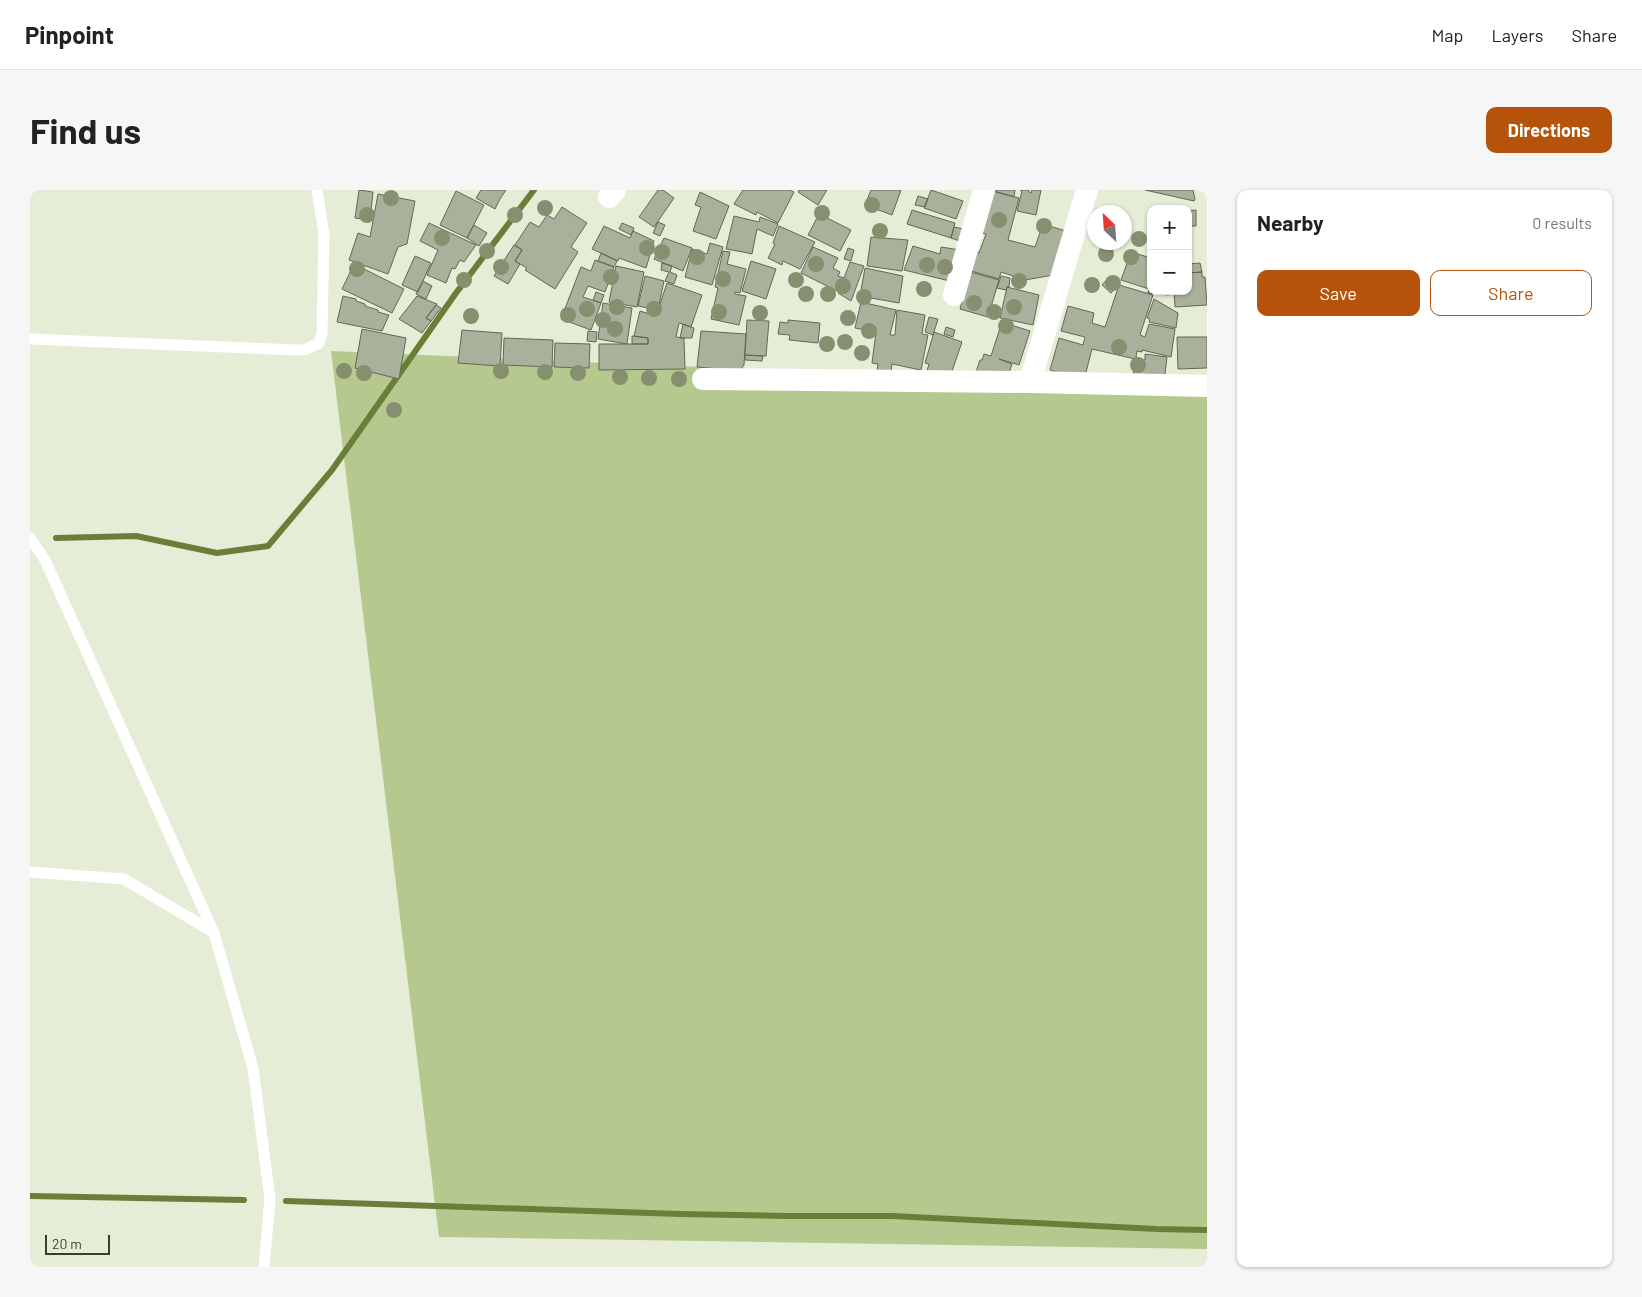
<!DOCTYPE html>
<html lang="en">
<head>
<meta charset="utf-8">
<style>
	body { margin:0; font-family:Barlow,sans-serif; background:#f6f6f6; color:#222 }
	.controls { position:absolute; right:15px; top:15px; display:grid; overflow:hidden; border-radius:10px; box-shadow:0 1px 4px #0004 }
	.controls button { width:45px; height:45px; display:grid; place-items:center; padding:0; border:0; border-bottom:1px solid #e0e0e0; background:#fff; color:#222; font:25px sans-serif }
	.compass { position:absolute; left:1057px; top:15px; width:45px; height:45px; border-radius:50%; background:#fff; box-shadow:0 1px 4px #0004; rotate:335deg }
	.scale { position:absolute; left:15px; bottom:12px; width:65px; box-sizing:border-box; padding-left:5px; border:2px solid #3a3c34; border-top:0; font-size:14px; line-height:18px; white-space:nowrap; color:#3a3c34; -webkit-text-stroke:4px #e5edd7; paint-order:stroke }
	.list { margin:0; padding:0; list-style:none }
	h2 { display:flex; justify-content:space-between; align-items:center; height:65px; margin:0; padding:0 20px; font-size:21px }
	h2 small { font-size:16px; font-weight:400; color:#767676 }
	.actions { display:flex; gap:10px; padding:15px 20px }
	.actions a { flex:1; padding:11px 0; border:1px solid #b45309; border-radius:10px; text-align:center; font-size:18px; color:#b45309 }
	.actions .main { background:#b45309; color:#fff }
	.map { position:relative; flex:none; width:1177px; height:1077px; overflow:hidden; border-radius:10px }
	header { display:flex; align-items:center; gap:30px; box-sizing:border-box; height:70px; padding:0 25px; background:#fff; border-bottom:1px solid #e0e0e0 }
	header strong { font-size:24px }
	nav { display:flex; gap:28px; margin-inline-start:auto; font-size:18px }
	.intro { display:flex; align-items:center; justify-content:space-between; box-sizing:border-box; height:120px; padding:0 30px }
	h1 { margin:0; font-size:35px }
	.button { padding:12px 22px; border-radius:10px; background:#b45309; color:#fff; font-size:18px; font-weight:700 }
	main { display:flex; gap:30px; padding:0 30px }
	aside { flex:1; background:#fff; border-radius:10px; box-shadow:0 1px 4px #0004 }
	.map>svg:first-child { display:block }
	.green { fill:#b5c88d }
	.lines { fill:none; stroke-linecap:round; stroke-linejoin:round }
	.stream { stroke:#6b7e38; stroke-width:6 }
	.building { fill:#a9b09c; stroke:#616855 }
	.service { stroke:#fff; stroke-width:11 }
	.minor { stroke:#fff; stroke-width:22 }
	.tree { fill:#869070 }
</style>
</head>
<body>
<header>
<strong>Pinpoint</strong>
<nav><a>Map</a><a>Layers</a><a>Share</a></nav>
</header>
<div class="intro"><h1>Find us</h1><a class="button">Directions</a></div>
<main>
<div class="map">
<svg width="1177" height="1077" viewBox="0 0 1177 1077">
	<rect width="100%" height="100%" fill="#e5edd7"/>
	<!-- green -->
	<path class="green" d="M301,161L1177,199V1059L409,1047Z"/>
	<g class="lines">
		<!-- stream -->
		<path class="stream" d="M26,348L106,346L187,363L238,356L302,280L426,103L504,0
			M0,1006L214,1010
			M256,1011L650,1024L756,1026H862L1127,1039L1177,1040"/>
	</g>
	<!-- building -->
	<path class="building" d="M329,0L343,2L340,30L325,28Z
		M451,0H476L470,9L465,19L446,8Z
		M628,0H633L644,8L624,37L609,27Z
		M713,0H760L764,2L748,33L727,22L726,25L704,14Z
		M769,0H797L788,15L768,2Z
		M841,0H871L862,25L835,15Z
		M901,0L933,11L926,29L894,18Z
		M966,0H985L984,7L966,2Z
		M990,0H999V2L1001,3L1002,0H1011L1006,25L987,21L992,1Z
		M1115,0H1163L1165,9L1164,11Z
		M426,1L454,15L437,48L410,35Z
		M963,1L989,8L978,50L1005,57L1013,34L1036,41L1029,84L995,90L971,82L969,89L941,81L947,62L949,63L956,44L951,43Z
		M670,2L699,16L686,49L663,41L671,17L665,15Z
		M348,4L385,11L377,54L368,57L358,84L319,70L328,43L340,47Z
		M888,6L898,9L895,17L885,15Z
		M532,17L557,33L541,57L548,62L525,99L495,80L497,78L485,71L492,60L485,55L500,32L509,37L517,25L524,29Z
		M882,20L925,33L921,48L877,34Z
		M1166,20V36H1158V21Z
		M789,24L821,40L810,61L778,45Z
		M704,26L729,32L730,27L748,34L743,46L727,39L722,64L713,62L696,59Z
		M628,32L635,35L630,46L623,43Z
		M399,33L446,55L434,72L430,70L425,79L422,78L416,93L397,85L408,60L390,51Z
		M592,33L604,38L601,45L589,39Z
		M444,35L457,43L449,56L437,48Z
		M574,36L600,48L603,41L624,51L616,78L589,68L588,71L562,59Z
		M749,36L785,52L770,79L753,71L752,75L738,68L745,54L743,53Z
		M924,37L934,39L930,51L921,48Z
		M841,47L878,50L872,81L837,76Z
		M634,48L662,58L653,81L624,69Z
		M680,53L693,57L682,95L655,87L662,59L677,64Z
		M484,55L492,60L485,71L490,74L478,94L464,86Z
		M883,56L910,64L911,57L930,60L924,92L874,80Z
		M783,57L808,68L803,78L810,82L808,86L814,88L820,72L834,76L821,111L808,103L809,102L771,83Z
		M818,58L824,60L821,71L814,69Z
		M693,61L700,62L697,74L716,79L710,103L705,102V104L716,106L709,135L681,129L688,98L685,97Z
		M1101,62L1121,68V101H1139V105L1118,103L1119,99L1091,90Z
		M571,63L587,71L584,77L568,71Z
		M385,66L401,73L388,102L372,95Z
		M565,70L584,77L575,102L558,96L553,107L571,113L561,140L531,129L551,77L561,81Z
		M721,71L746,79L736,109L712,101Z
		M632,73L642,76L640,82L647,85L644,94L635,91L639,82L631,80Z
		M1170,73L1172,82L1158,83V74Z
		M324,74L374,99L362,123L312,99Z
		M586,76L614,82L607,117L579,112Z
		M835,78L873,86L869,113L830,106Z
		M940,82L969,90L958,127L930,119Z
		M1172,82V87H1175L1177,115L1145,117L1144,101H1158V83Z
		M615,86L634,91L628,120L608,116Z
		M971,86L980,88L979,97H977L976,100L967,98Z
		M1079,87L1088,96L1081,103L1072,95Z
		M393,91L402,96L396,109L386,104Z
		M637,93L672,105L661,137L649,133L646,147L654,148L655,179L569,180V154H618V148L604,146L610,121L626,126Z
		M1089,95L1123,105L1110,145L1115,147L1119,134L1145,139L1141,167L1112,160V162L1107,161L1106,167L1115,170V164L1137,167L1134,192L1103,188L1105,169L1062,159L1054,190L1020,180L1029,148L1053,155L1055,147L1031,141L1038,116L1064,123L1062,133L1075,137Z
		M977,97L1009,105L1003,135L970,128Z
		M566,102L574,105L571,113L563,110Z
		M313,106L326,109V111L335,114V116L348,120V122L359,125L352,141L307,132Z
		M387,106L407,114L396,128L401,131L392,143L369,129Z
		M1124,109L1148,123L1146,138L1119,132L1120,129L1117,128Z
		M831,112L866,120L860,145H865L867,120L895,125L892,144L898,145L891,180L862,174L861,182L847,181L848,174L842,173L846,142L825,138Z
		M573,113L602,118L597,154L568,149Z
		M406,115L411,118L401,131L396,128Z
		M899,127L908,129L903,145L895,142Z
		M717,130L739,131L736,166L715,165Z
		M758,130L790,133L788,153L759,150L760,145L748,144L750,132L758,133Z
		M972,132L1000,141L989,175L969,169L982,174L979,183L945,185L950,170H952L954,164L961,166Z
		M653,134L664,138L662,148H650Z
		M916,137L925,140L923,147L914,144Z
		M332,139L376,148L369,189L325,178Z
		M432,140L472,143L470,176L428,173Z
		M558,141L567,142L566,152L557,151Z
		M671,141L716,144L714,175L710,181L667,177Z
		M904,142L932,152L919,190L896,184L899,174L895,173Z
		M602,146L618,148V154H602Z
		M1147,147H1177V178L1148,179Z
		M474,148L523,150L522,177L473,175Z
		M525,153L560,154L559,178L524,177Z
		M715,165L733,166L732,171L715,170Z"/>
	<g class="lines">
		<!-- service -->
		<path class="service" d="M0,149L267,160H274L289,153L292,143L294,44L287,0
			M0,348L15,370L184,743L223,878L240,1009L234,1077
			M0,682L94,689L183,742"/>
		<!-- minor -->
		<path class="minor" d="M579,7L585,0
			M924,105L954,0
			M673,189L1000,192L1057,0
			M1000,192L1177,196"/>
	</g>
	<!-- trees -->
	<g class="tree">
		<circle cx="361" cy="8" r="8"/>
		<circle cx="842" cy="15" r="8"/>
		<circle cx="515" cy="18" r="8"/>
		<circle cx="792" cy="23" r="8"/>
		<circle cx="337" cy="25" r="8"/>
		<circle cx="485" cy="25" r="8"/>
		<circle cx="969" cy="30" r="8"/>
		<circle cx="1014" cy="36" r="8"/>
		<circle cx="850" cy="41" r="8"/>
		<circle cx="412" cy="48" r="8"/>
		<circle cx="1109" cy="49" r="8"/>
		<circle cx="617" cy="58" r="8"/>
		<circle cx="457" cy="61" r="8"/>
		<circle cx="632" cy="62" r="8"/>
		<circle cx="1076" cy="64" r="8"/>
		<circle cx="667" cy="67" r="8"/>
		<circle cx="1101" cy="67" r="8"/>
		<circle cx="786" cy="74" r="8"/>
		<circle cx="897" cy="75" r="8"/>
		<circle cx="471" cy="77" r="8"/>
		<circle cx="915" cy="77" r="8"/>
		<circle cx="327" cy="79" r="8"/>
		<circle cx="581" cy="87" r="8"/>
		<circle cx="693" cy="89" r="8"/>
		<circle cx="434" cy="90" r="8"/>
		<circle cx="766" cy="90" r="8"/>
		<circle cx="989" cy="91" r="8"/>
		<circle cx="1083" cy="93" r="8"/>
		<circle cx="1062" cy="95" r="8"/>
		<circle cx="813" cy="96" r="8"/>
		<circle cx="894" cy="99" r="8"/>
		<circle cx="776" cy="104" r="8"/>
		<circle cx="798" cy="104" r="8"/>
		<circle cx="834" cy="107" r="8"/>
		<circle cx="944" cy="113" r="8"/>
		<circle cx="587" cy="117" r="8"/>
		<circle cx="984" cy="117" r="8"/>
		<circle cx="557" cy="119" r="8"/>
		<circle cx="624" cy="119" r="8"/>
		<circle cx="689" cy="122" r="8"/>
		<circle cx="964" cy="122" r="8"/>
		<circle cx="730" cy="123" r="8"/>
		<circle cx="538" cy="125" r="8"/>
		<circle cx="441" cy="126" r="8"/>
		<circle cx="818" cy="128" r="8"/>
		<circle cx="573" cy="130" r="8"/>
		<circle cx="976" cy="136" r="8"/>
		<circle cx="585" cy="139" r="8"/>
		<circle cx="839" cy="141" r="8"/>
		<circle cx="815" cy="152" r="8"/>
		<circle cx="797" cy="154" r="8"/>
		<circle cx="1089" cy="157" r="8"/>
		<circle cx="832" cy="163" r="8"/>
		<circle cx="1108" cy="175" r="8"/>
		<circle cx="314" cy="181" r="8"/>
		<circle cx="471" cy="181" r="8"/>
		<circle cx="515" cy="182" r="8"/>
		<circle cx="334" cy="183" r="8"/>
		<circle cx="548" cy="183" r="8"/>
		<circle cx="590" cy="187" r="8"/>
		<circle cx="619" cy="188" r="8"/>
		<circle cx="649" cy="189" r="8"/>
		<circle cx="364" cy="220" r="8"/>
	</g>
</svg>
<div class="controls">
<button>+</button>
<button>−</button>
</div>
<svg class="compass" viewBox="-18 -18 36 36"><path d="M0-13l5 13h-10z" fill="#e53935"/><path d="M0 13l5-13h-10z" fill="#767676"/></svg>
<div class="scale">20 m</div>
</div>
<aside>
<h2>Nearby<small>0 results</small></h2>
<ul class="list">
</ul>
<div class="actions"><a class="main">Save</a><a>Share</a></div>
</aside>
</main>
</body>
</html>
